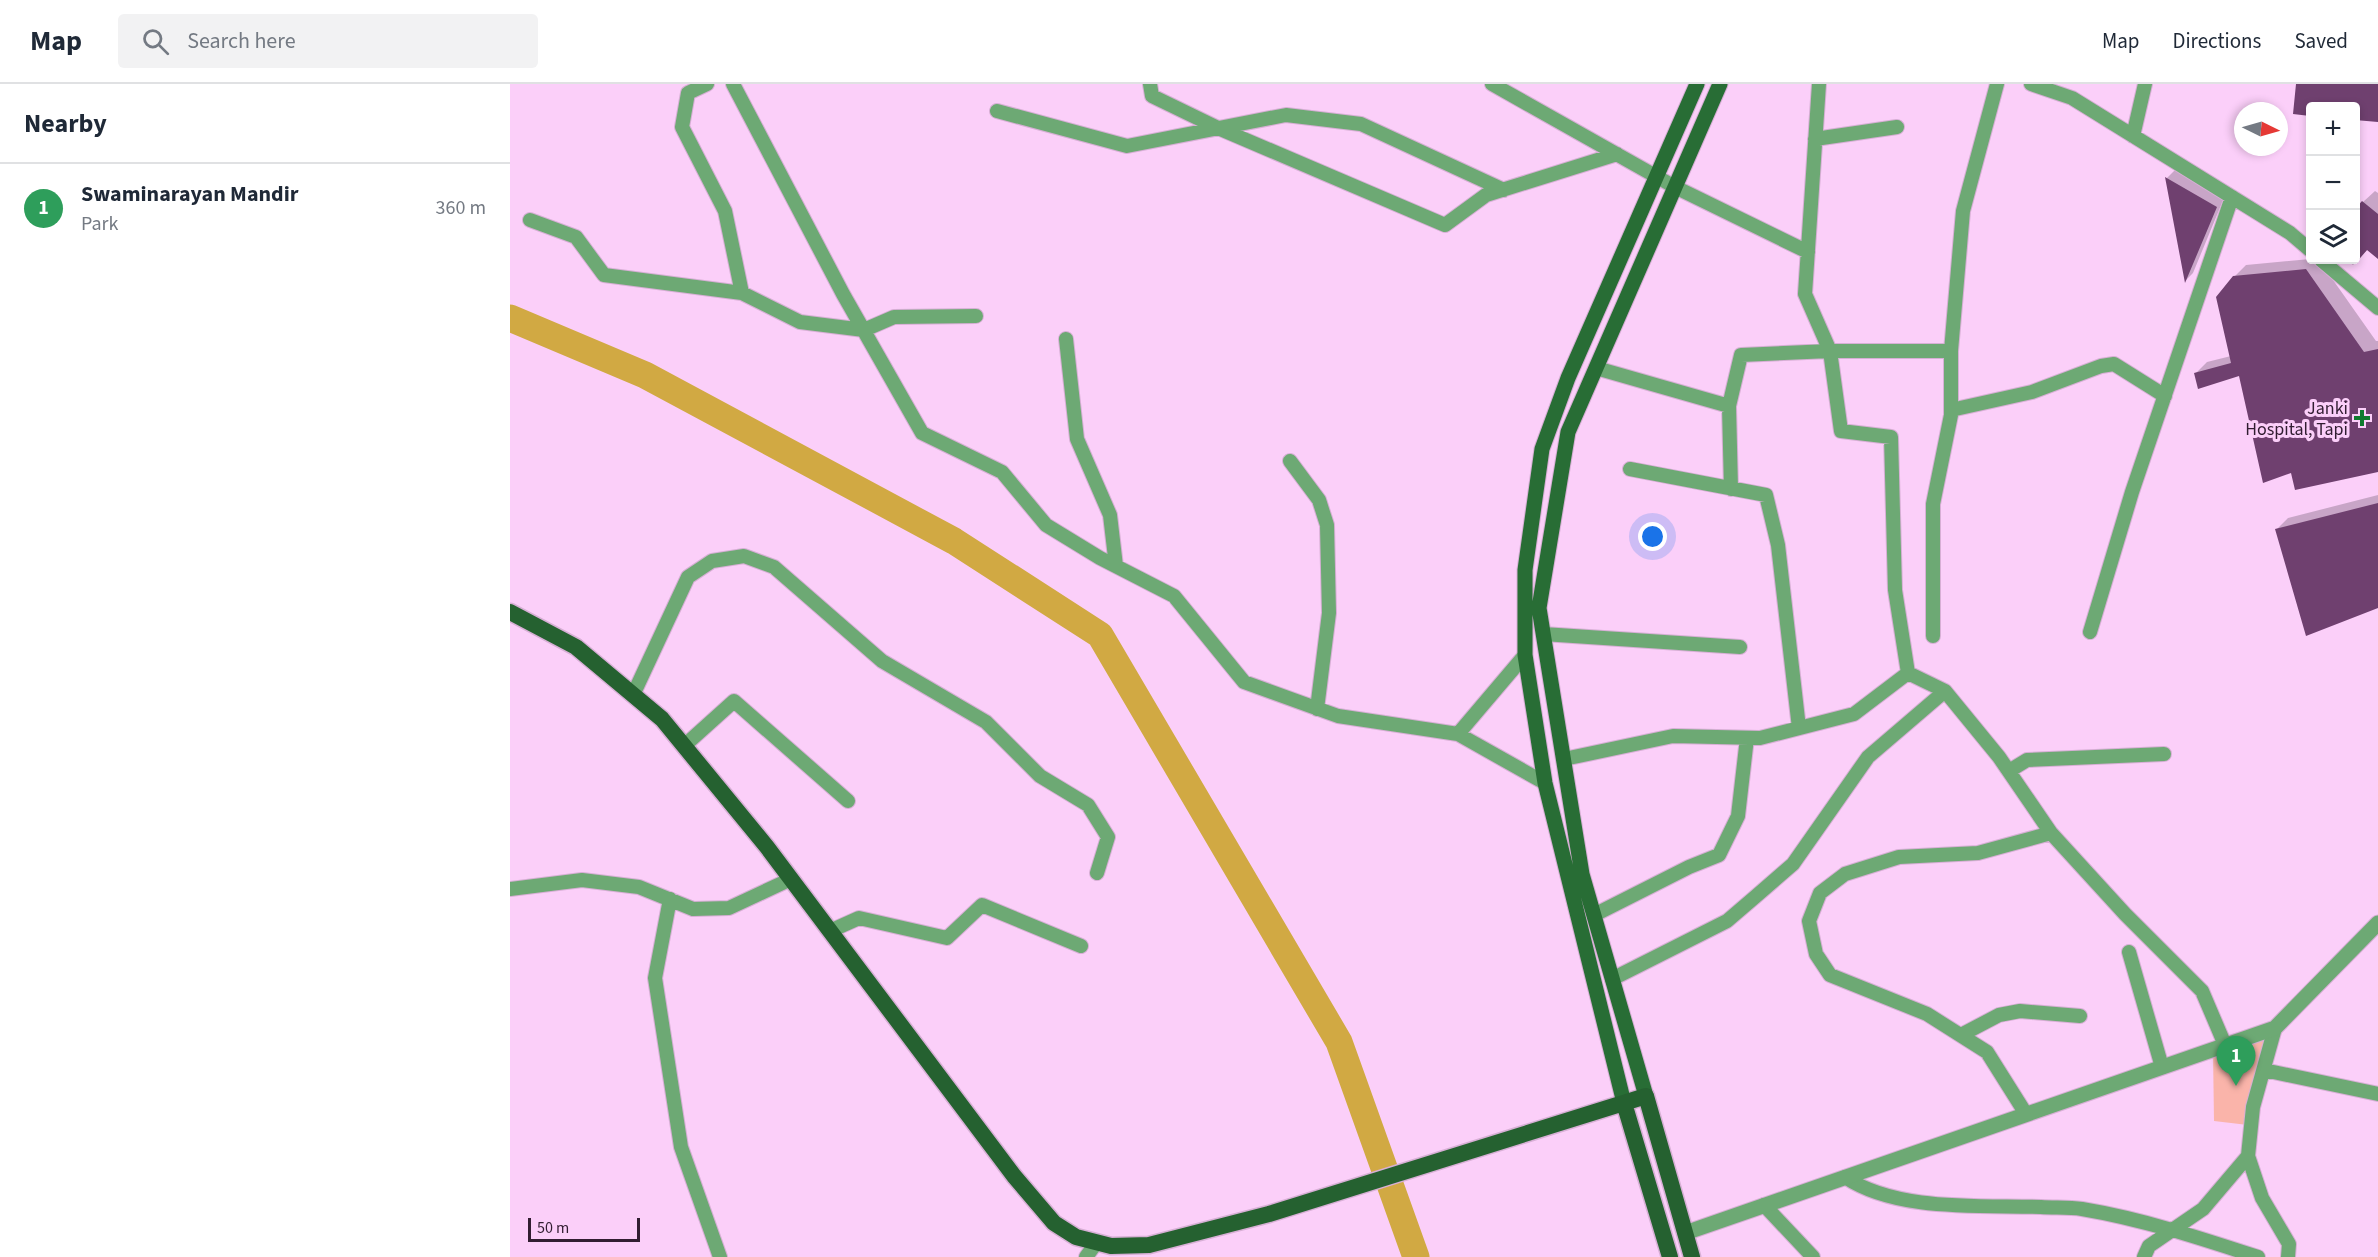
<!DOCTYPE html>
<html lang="en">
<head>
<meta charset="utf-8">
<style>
	body { margin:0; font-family:"Source Sans 3",sans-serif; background:#f2f2f3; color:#1f2937 }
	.controls { position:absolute; right:18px; top:18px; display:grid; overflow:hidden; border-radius:6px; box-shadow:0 3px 9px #0003 }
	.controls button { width:54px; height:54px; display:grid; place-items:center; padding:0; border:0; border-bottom:2px solid #e0e1e3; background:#fff; color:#1f2937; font:30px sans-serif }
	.compass { position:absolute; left:1724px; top:18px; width:54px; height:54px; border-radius:50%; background:#fff; box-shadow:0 3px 9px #0003; rotate:95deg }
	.scale { position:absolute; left:18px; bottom:15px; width:112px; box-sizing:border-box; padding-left:6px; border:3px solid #311d31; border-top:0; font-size:16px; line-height:21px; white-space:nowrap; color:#311d31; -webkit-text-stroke:4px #fbcff9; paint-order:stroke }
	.you { position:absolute; left:1143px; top:453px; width:21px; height:21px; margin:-15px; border:4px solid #fff; border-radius:50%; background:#1a73e8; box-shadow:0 0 0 9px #1a73e833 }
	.badge { display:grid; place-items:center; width:39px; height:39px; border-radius:50%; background:#d93025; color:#fff; font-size:20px; font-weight:700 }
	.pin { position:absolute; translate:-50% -50px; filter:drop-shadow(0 2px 3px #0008) }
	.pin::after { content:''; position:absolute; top:32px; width:21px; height:18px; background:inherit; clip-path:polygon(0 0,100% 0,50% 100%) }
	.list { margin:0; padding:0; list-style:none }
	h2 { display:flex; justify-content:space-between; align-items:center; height:78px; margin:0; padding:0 24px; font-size:26px }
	h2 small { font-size:20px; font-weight:400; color:#747a83 }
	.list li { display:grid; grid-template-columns:39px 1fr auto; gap:18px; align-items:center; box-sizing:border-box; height:90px; padding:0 24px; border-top:2px solid #e0e1e3 }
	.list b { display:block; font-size:22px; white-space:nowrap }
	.list p { margin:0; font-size:20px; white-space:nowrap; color:#747a83 }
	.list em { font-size:20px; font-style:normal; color:#747a83 }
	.icon { flex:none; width:33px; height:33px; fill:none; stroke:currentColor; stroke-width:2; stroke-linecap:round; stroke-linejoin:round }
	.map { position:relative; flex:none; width:1868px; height:1173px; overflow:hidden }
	header { display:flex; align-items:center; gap:36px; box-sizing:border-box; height:84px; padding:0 30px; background:#fff; border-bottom:2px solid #e0e1e3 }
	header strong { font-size:28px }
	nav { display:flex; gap:33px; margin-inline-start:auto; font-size:21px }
	.search { width:420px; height:54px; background:#f2f2f3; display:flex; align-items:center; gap:15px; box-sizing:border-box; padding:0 21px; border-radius:6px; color:#747a83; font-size:22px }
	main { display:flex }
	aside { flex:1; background:#fff }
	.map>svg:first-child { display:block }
	.green { fill:#fab4aa }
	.shadow { fill:#0003 }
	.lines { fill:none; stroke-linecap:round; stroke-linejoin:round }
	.river { stroke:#d1a943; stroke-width:27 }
	.building { fill:#6f406f }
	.minor-casing { stroke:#d7afd5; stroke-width:16 }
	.tertiary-casing { stroke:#d7afd5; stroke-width:17 }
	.primary-casing { stroke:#d7afd5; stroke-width:17 }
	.trunk-casing { stroke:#d7afd5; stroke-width:19 }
	.minor { stroke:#6da974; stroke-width:14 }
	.tertiary { stroke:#6da974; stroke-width:15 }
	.primary { stroke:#286d35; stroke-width:15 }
	.trunk { stroke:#256130; stroke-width:16 }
	.poi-dot { fill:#0f7b2f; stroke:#fbcff9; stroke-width:2 }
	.labels { text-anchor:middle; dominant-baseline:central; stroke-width:6; stroke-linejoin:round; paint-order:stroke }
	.poi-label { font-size:18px; fill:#311d31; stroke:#fbcff9; text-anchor:end }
</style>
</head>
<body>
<header>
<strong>Map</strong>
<div class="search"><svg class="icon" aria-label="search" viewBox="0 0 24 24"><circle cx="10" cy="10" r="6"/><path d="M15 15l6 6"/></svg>Search here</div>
<nav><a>Map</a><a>Directions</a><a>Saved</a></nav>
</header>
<main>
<aside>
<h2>Nearby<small></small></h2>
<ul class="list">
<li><span class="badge" style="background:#2e9e5b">1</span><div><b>Swaminarayan Mandir</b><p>Park</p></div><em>360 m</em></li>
</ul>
</aside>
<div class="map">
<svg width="1868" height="1173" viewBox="0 0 1868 1173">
	<rect width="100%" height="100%" fill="#fbcff9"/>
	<!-- green -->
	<path class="green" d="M1762,948L1738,1041L1704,1037L1703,967Z"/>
	<!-- shadow -->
	<path class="shadow" d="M1788,0H1868V37L1846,22H1800V30L1785,29Z
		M1665,86L1714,114L1683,189L1676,196L1657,94Z
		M1865,107L1868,109V173L1858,165L1843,181L1836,176H1846L1853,118Z
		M1800,175L1809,176L1866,257H1868V386L1782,387L1730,290H1685L1697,278L1721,272L1724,193L1736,181Z
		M1868,411V523L1766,446L1778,434Z"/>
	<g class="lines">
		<!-- river -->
		<path class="river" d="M0,234L135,291L444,457L590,551L829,958L906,1173"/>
	</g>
	<!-- building -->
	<path class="building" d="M1786,0H1868V38L1845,36V22H1800V32L1783,30Z
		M1655,93L1707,123L1675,199Z
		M1852,117L1868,130V175L1857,166L1845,180V125Z
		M1796,185L1854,268L1868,265V388L1785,406L1781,389L1753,399L1729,292L1688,305L1684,289L1721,279L1706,213L1723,192Z
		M1868,419V524L1796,552L1765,445Z"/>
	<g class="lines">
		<defs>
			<path id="minor" d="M197,0L178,9L172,43L215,127L232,209
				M223,0L333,210L412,349L492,388L536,441L590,474L664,512L734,598L828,632L948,650
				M640,0L642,12L708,44L935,141L976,111L1107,70
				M982,0L1165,103L1298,168
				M1309,0L1295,210L1320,267L1331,347L1381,353L1385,506L1398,589
				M1521,0L1562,14L1780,149L1800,166
				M487,27L617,62L776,31L851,40L994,106
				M1623,52L1635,0
				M1305,55L1387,43
				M20,136L66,153L94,191L232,209L290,238L354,246L384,233L466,232
				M1811,176L1868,224
				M556,255L567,355L600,431L606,482
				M1086,284L1219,322
				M1441,326L1522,308L1591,282L1604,280L1655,312
				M780,377L809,416L817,441L819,529L807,625
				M1120,385L1256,411L1268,461L1289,644
				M1221,405L1219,322L1231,271L1320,267H1441
				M1580,548L1622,408L1722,113
				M1033,550L1230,563
				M1423,552V420L1441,331V267L1453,127L1487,0
				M1015,571L948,650L1035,699
				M1398,589L1435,607L1489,673L1541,749L1615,830L1692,907L1715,961
				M123,611L178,493L202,477L234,472L264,483L372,577L476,638L530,692L578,721L598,753L587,789
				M174,662L224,617L338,717
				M1054,675L1163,652L1250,654L1344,630L1398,589
				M1499,687L1517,676L1654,670
				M0,805L72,796L129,803L183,825L219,824L281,795
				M160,815L145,894L171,1063L210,1173
				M1084,831L1179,783L1209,771L1228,732L1237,654
				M320,847L349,834L437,854L472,821L571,862
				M1619,868L1652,983
				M1102,895L1217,837L1245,813L1283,780L1358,673L1435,607
				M1765,944L1743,1023L1738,1072L1752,1114L1779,1160L1778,1173
				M1451,951L1489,931L1510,927L1570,932
				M1754,986L1868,1010
				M1516,1030L1477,968L1417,930L1320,891L1306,870L1299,837L1310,809L1335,790L1389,773L1468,769L1541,749
				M1335,1093C1387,1128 1470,1121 1531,1123C1544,1124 1558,1123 1572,1125C1632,1135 1690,1154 1748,1173
				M1254,1121L1303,1173
				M576,1173L587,1158
				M1634,1173L1639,1162L1693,1125L1738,1072"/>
			<path id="tertiary" d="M1175,1149L1765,944L1868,839"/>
			<path id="primary" d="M1136,1012L1072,790L1029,524L1058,348L1210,0
				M1114,1019L1035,699L1015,571V486L1032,365L1058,294L1187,0"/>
			<path id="trunk" d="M0,528L66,563L152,635L257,763L504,1092L544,1139L566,1153L601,1162L639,1161L759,1130L1136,1012L1182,1173
				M1114,1019L1160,1173"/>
		</defs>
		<!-- minor casing -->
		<use href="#minor" class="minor-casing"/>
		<!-- tertiary casing -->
		<use href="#tertiary" class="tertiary-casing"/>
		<!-- primary casing -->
		<use href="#primary" class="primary-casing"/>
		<!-- trunk casing -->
		<use href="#trunk" class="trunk-casing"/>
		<!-- minor -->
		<use href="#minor" class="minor"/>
		<!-- tertiary -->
		<use href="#tertiary" class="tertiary"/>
		<!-- primary -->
		<use href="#primary" class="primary"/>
		<!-- trunk -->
		<use href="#trunk" class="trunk"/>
	</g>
	<!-- markers -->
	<path class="poi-dot" d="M1849 325h6v6h6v6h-6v6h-6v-6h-6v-6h6z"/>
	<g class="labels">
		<!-- poi labels -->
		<g class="poi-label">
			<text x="1838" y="324">Janki<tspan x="1838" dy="21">Hospital, Tapi</tspan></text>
		</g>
	</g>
</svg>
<div class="controls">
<button>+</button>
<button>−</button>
<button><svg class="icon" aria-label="layers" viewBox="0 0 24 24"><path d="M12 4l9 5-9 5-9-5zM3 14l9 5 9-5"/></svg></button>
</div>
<svg class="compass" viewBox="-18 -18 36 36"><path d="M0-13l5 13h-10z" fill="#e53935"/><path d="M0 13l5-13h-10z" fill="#747a83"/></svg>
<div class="scale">50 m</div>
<div class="you"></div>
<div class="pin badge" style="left:1726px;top:1002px;background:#2e9e5b">1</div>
</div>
</main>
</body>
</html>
